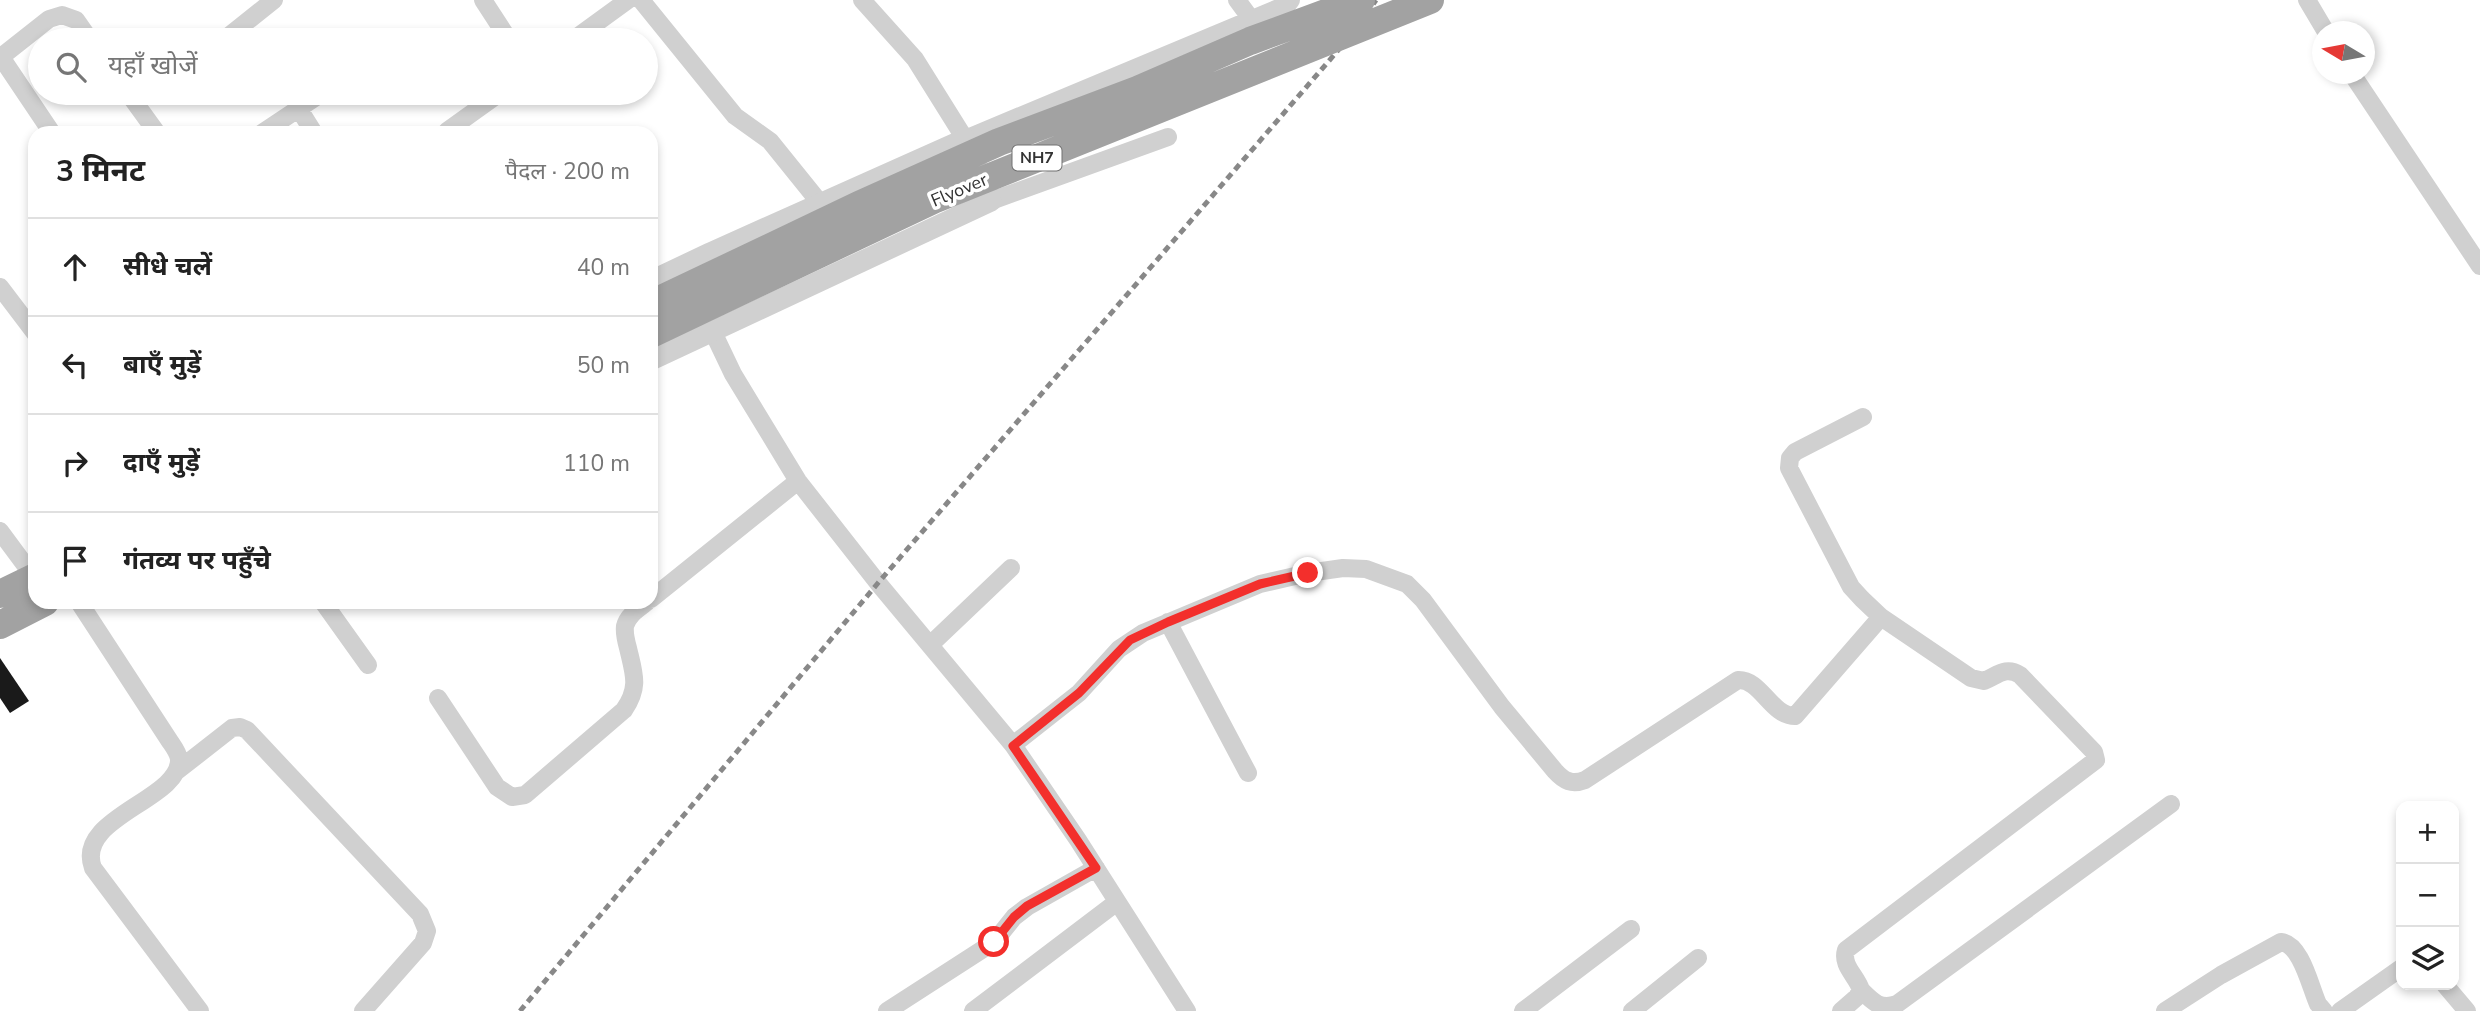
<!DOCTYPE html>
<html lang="hi">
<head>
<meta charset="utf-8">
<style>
	body { margin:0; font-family:"Nunito Sans","Noto Sans Devanagari",sans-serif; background:#f6f6f6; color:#222 }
	.controls { position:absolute; right:21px; bottom:21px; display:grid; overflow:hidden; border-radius:14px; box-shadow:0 4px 10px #0003 }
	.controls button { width:63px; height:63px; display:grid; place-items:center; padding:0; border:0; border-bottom:2px solid #e0e0e0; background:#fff; color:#222; font:35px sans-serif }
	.compass { position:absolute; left:2312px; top:21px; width:63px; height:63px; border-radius:50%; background:#fff; box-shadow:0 4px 10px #0003; rotate:280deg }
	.stop { position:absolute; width:21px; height:21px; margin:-16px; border:5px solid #f32f2c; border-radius:50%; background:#fff }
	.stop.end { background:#f32f2c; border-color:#fff; box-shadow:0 2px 7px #0008 }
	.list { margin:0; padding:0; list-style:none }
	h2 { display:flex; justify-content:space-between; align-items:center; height:91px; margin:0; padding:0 28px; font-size:30px }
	h2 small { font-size:23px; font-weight:400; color:#767676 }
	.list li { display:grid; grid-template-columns:46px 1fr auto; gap:21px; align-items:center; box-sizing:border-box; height:98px; padding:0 28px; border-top:2px solid #e0e0e0 }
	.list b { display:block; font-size:26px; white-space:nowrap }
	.list em { font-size:23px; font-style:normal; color:#767676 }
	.icon { flex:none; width:38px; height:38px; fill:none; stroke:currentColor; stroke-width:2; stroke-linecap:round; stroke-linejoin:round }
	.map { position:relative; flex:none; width:2480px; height:1011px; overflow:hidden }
	.search { position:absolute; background:#fff; box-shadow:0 4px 10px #0003; left:28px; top:28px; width:630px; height:77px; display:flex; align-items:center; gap:18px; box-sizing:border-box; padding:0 24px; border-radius:38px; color:#767676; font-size:26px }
	.panel { position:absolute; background:#fff; box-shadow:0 4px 10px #0003; left:28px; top:126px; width:630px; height:483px; border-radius:21px }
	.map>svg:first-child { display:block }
	.building { fill:#1a1a1a }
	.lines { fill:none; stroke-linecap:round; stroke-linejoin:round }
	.minor { stroke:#d0d0d0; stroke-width:18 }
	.tertiary { stroke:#d0d0d0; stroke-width:21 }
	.trunk { stroke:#a2a2a2; stroke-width:28 }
	.rail { stroke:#888; stroke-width:5; stroke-dasharray:7 5; stroke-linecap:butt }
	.trunk-bridge { stroke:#a2a2a2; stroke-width:28 }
	.route { stroke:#f32f2c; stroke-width:9 }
	.labels { text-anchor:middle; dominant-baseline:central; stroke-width:7; stroke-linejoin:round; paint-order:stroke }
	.shield { fill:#fff; stroke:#707070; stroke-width:2 }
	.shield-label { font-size:16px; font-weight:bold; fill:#333 }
	.street-label { font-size:18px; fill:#333; stroke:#fff }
</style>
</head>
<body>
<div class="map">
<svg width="2480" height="1011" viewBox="0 0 2480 1011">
	<rect width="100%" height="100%" fill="#fff"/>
	<!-- building -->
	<path class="building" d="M0,658L29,701L10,713L0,698Z"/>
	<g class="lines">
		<!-- minor -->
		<path class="minor" d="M483,0L509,40
			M641,0L735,116L770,141L820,203
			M862,0L915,59L965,139L1288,4L1291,0
			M1237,0L1251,19
			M2307,0L2326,32
			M225,39L274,0
			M573,40L628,0
			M1,57L49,19L62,15L76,20L90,40
			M0,58L1,57L52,133
			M2352,74L2480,266
			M128,93L157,133
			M299,109L314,133
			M447,131L500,93
			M262,133L322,93
			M991,201L1168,137
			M0,287L35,333
			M712,330L733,374L798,481L878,583L1013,745L1078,840L1187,1011
			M0,531L34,577
			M651,599L798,481
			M79,602L169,740C173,746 178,752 179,759C181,800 74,817 93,868L200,1011
			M323,602L368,665
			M1168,622L1248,773
			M930,645L1011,568
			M438,698L497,787L512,797L525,795L624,710C640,687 634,674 628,648C626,641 624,634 625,626C628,615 638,609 647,602
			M1013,745L1079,693L1119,649L1143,633L1260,584L1308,573L1343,568L1366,569L1407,584L1423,600L1502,707L1555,771C1564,781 1572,785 1585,780L1738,680C1761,679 1771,716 1795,716L1881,617
			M177,771L232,728L240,727L247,730L420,914L427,931L423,943L363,1011
			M2445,985L2467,1011
			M1861,990C1873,1002 1880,1010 1897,1004L2171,804
			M887,1011L994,942L1014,917L1027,907L1096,868
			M973,1011L1117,902
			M1523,1011L1631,929
			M1632,1011L1698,958
			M1841,1011L1857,997L1861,990C1857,976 1841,966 1846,950L2096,760L2094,752L2020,675C2006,666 1998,675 1984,681L1971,678L1881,617L1862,599L1851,587L1789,468L1790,458L1795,452L1863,417
			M2165,1011L2221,975L2281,942C2301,944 2310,986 2318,1004L2324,1011
			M2340,1011L2401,968"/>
		<!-- tertiary -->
		<path class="tertiary" d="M651,281L710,253L965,139L991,201L651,360"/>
		<!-- trunk -->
		<path class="trunk" d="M0,594L35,577
			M0,625L45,602"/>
		<!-- rail -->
		<path class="rail" d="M520,1011L878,583L1353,33L1376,0"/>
		<!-- trunk-bridge -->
		<path class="trunk-bridge" d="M651,304L859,205L999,142L1137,90L1250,41L1361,0
			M651,334L933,200L1430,0"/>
	</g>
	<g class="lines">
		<!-- route -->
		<path class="route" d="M994,942L1014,917L1027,906L1096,868L1013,746L1079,693L1130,640L1168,622L1260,584L1308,573"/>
	</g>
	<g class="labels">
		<!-- shield labels -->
		<rect class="shield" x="1012.5" y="145.5" width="49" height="25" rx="5"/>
		<g class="shield-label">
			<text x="1037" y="158">NH7</text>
		</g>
		<!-- street labels -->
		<g class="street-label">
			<text transform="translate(959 190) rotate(-23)">Flyover</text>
		</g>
	</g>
</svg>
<div class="controls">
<button>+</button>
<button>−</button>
<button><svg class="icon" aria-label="layers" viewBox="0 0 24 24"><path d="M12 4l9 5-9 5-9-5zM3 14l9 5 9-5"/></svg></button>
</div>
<svg class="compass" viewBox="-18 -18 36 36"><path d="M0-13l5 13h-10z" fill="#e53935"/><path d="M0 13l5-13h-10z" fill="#767676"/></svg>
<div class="stop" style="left:994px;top:942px"></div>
<div class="stop end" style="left:1308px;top:573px"></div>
<div class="search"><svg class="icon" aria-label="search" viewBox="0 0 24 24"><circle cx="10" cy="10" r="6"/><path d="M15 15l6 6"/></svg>यहाँ खोजें</div>
<section class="panel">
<h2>3 मिनट<small>पैदल · 200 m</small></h2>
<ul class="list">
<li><svg class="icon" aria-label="ahead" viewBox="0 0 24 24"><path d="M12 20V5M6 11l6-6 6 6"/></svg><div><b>सीधे चलें</b></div><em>40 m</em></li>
<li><svg class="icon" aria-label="left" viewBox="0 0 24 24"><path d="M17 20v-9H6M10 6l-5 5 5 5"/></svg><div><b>बाएँ मुड़ें</b></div><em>50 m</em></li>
<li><svg class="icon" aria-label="right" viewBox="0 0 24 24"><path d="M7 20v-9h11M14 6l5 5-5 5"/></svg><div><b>दाएँ मुड़ें</b></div><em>110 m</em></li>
<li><svg class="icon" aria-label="arrive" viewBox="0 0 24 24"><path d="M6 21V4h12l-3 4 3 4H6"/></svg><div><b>गंतव्य पर पहुँचे</b></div></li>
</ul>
</section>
</div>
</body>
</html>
